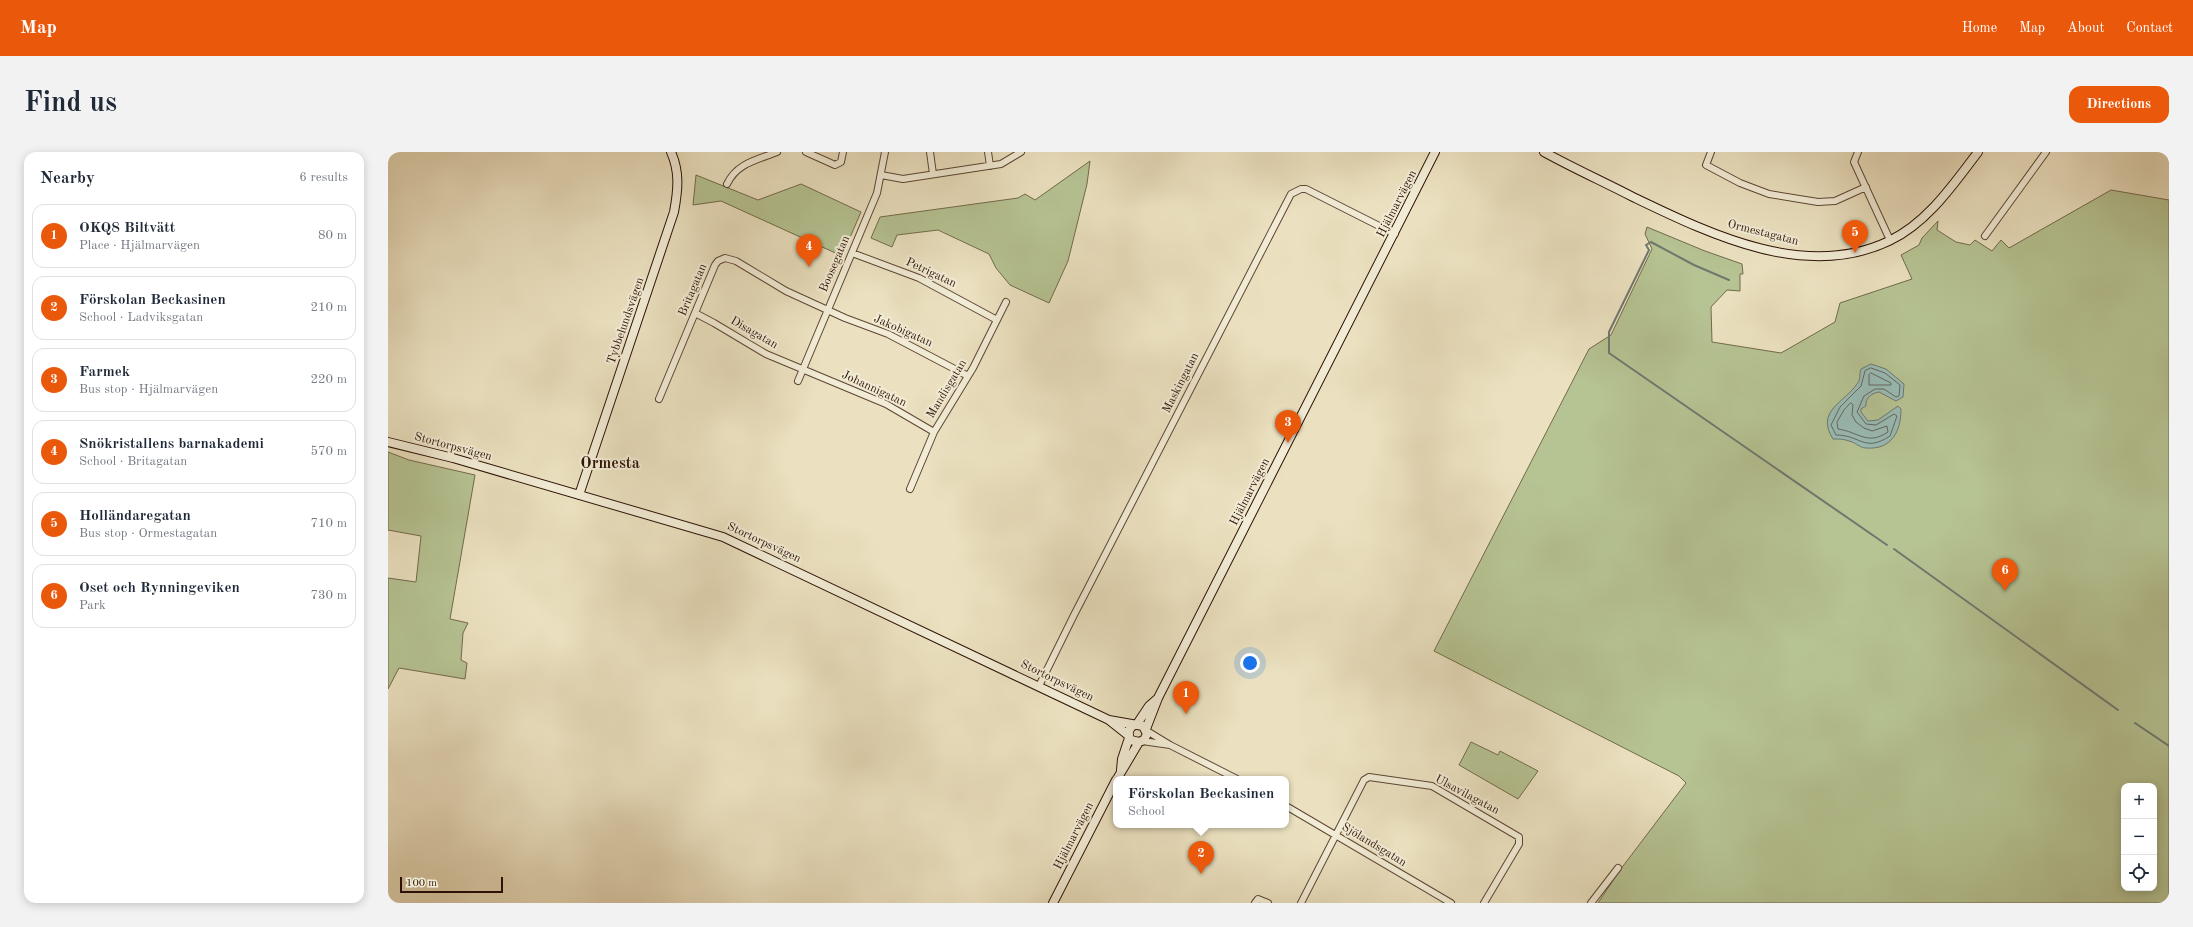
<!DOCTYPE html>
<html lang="en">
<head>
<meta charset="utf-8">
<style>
	body { margin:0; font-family:"Old Standard TT",serif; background:#f2f2f3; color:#1f2937 }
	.controls { position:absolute; right:12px; bottom:12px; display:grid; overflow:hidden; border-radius:8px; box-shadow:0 2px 10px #0003 }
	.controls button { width:36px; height:36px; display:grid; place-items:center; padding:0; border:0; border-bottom:1px solid #e0e1e3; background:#fff; color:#1f2937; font:20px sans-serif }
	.scale { position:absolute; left:12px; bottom:10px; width:103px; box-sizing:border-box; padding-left:4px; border:2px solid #2d1205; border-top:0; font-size:11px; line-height:14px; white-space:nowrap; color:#2d1205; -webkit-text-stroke:3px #f2ecd6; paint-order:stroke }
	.you { position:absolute; left:862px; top:511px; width:14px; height:14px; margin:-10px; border:3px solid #fff; border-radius:50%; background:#1a73e8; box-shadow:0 0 0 6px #1a73e833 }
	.badge { display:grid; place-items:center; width:26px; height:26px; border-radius:50%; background:#ea580c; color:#fff; font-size:13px; font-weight:700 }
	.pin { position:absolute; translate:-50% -33px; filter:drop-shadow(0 1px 2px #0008) }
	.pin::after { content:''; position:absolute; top:21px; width:14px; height:12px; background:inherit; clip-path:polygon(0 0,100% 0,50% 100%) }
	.popup { position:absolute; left:725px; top:624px; width:176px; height:52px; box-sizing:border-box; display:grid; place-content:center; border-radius:8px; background:#fff; filter:drop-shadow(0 1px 3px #0005); font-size:13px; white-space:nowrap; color:#747a83 }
	.popup b { font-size:15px; color:#1f2937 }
	.popup::after { content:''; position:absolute; left:50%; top:100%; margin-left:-8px; border:8px solid transparent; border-top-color:#fff }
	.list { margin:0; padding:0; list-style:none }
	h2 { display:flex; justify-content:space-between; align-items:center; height:52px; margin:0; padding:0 16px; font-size:17px }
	h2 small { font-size:13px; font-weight:400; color:#747a83 }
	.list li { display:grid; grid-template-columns:26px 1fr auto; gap:12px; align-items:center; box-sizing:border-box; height:64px; margin:0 8px 8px; padding:0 8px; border:1px solid #e0e1e3; border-radius:12px }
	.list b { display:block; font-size:15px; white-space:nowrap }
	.list p { margin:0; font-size:13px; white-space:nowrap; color:#747a83 }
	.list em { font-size:13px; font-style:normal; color:#747a83 }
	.icon { flex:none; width:22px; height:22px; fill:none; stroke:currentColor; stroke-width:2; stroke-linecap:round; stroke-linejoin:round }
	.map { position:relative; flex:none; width:1781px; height:751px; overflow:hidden; border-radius:12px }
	header { display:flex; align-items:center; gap:24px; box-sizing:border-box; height:56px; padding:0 20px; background:#ea580c; color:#fff }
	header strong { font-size:19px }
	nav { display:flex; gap:22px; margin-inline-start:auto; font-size:14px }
	.intro { display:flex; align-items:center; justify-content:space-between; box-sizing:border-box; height:96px; padding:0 24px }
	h1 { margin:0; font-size:28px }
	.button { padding:10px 18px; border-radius:12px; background:#ea580c; color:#fff; font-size:14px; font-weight:700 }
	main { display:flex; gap:24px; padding:0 24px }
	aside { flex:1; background:#fff; border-radius:12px; box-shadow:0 2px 10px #0003 }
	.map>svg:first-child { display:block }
	.green { fill:#b6c393; stroke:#726a4c; fill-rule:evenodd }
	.water { fill:#99bcb6; stroke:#6e786f }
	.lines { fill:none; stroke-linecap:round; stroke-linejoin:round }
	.shore { stroke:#63675e; stroke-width:1 }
	.stream { stroke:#6e786f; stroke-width:2 }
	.street-casing { stroke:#5c4634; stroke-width:8 }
	.secondary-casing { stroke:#2d1205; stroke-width:10 }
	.street { stroke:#f2ecd6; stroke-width:6 }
	.secondary { stroke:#f2ecd6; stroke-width:8 }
	.labels { text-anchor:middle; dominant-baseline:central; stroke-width:4; stroke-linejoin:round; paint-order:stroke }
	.street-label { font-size:12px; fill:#2d1205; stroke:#f2ecd6 }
	.district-label { font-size:16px; font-weight:bold; fill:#2d1205; stroke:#f2ecd6 }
</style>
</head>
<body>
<header>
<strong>Map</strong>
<nav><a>Home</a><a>Map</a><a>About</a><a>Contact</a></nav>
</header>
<div class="intro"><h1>Find us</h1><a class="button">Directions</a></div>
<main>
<aside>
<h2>Nearby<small>6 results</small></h2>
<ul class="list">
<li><span class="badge">1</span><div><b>OKQ8 Biltvätt</b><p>Place · Hjälmarvägen</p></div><em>80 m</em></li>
<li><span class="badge">2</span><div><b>Förskolan Beckasinen</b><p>School · Ladviksgatan</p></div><em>210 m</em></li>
<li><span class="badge">3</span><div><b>Farmek</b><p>Bus stop · Hjälmarvägen</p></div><em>220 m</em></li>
<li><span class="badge">4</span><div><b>Snökristallens barnakademi</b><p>School · Britagatan</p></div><em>570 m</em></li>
<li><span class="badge">5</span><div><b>Holländaregatan</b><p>Bus stop · Ormestagatan</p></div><em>710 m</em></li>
<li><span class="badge">6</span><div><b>Oset och Rynningeviken</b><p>Park</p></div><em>730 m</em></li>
</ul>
</aside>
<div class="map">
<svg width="1781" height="751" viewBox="0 0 1781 751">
	<rect width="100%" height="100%" fill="#ebe1c0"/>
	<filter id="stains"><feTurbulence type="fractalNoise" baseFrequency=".005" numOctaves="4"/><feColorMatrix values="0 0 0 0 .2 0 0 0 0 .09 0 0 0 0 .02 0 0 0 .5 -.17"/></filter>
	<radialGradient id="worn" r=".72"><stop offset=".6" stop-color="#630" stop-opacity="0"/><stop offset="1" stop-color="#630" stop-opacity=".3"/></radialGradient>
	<!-- green -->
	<path class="green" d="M702,9L699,32L680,109L661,151L622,133L608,116L601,102L550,78L509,83L504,95L483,86L492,65L630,46L637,42L647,48Z
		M308,23L370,48L413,32L473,60L454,104L333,49L305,53Z
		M1723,38L1781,48V751H1210L1232,718L1298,631L1291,624L1046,499L1201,197L1223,183L1264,97L1257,82L1259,75L1317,99L1354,112L1355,122H1352V139L1339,138L1323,155L1324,190L1393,201L1447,170L1452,151L1524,127L1513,103L1531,93L1534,86L1550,69L1549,78L1568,90L1582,93L1587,88L1604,99L1613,88L1621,96ZM1736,634H1766V736H1736Z
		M0,300L21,308L87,323L62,467L80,471L75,481L73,508L79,511L77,527L11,516L0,537V426L28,430L33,384L0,378Z
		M1083,590L1110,603L1112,599L1150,619L1130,647L1071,613Z"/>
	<!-- water -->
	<path class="water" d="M1483,212L1498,217L1516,232L1515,245L1508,249L1491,240C1484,241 1477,246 1478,254L1473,257V260L1480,269L1490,268L1510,254L1513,257C1513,279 1504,298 1478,296C1472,296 1467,290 1461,289C1456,287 1451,287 1445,287C1427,259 1457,250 1469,232C1473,228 1471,222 1473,217Z"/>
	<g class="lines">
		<!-- shore -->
		<path class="shore" d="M1483,216L1497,221L1512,233L1511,244L1508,245L1496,237H1487L1476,244L1469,260L1478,272L1488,273L1506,262L1509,264L1502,284C1476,301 1473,283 1448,283L1443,273L1452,255L1473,234L1477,219Z
			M1483,221L1503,231V233H1481V223Z
			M1463,251L1465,253L1464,263L1468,270L1476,276L1484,279L1499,274L1500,280C1479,294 1471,280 1450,277L1449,270L1456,258Z"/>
		<!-- stream -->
		<path class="stream" d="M1341,128L1306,113L1263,90L1258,93L1261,98L1221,180V201L1499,393
			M1506,397L1730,558
			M1747,571L1781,594"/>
		<defs>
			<path id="street" d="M418,0L447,13L453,10L455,0
				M542,0L545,22
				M600,0L602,14
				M1323,0L1318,13L1352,31L1381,42L1430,50L1447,49L1478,35
				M1470,0L1466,10L1502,88
				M493,23L515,27L613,12L633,0
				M339,32C349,11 369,8 389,0
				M1597,84L1658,0
				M464,101L531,126L609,168
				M307,161L326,171L378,202L498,252L546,280
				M410,229L489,41L497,0
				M271,247L327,113L330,109L337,106L348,109L398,139L457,166L500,182L580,224
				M522,337L546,280L585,216L618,150
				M651,534L686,463L903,42L913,37H918L1007,82
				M759,579L782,593L849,627
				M754,589L782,593
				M898,654L1063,751
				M867,751L870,747L880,751
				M913,751L976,628L981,625L1044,634L1131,685V692L1096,751
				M1203,751L1230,716"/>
			<path id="secondary" d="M1156,0C1185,16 1216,30 1245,45C1322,82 1417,129 1501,89C1539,71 1565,33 1590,0
				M0,290L65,306L335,385L721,568L740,583
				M191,343L286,60C290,38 292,20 283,0
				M721,568L755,574L759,582L756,588L751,590L743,588C739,582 740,577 746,573
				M749,572L761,554L769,547
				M758,577L770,546L1047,0
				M733,618L734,607L741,586
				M729,627L751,590
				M665,751L728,628"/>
		</defs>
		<!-- street casing -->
		<use href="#street" class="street-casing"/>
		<!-- secondary casing -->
		<use href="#secondary" class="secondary-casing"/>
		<!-- street -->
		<use href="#street" class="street"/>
		<!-- secondary -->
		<use href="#secondary" class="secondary"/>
	</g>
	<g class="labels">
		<!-- street labels -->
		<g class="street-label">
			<text transform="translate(1009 52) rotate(-63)">Hjälmarvägen</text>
			<text transform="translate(1375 81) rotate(14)">Ormestagatan</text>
			<text transform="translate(447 112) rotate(-67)">Boosegatan</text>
			<text transform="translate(543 121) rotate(25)">Petrigatan</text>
			<text transform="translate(305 138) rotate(-67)">Britagatan</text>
			<text transform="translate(238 169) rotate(-71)">Tybbelundsvägen</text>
			<text transform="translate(515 179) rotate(24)">Jakobigatan</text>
			<text transform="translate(366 181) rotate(30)">Disagatan</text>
			<text transform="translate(793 231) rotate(-63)">Maskingatan</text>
			<text transform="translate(486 237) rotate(25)">Johannigatan</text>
			<text transform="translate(559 237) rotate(-59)">Mandisgatan</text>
			<text transform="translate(65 295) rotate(15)">Stortorpsvägen</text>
			<text transform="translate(862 340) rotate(-63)">Hjälmarvägen</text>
			<text transform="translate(376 391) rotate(25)">Stortorpsvägen</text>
			<text transform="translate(669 529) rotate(26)">Stortorpsvägen</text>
			<text transform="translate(1079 643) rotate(28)">Ulsavilagatan</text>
			<text transform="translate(686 684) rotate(-63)">Hjälmarvägen</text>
			<text transform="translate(986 693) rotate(31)">Sjölandsgatan</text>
		</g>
		<!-- district labels -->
		<g class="district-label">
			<text x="222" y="312">Ormesta</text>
		</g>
	</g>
	<rect width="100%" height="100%" filter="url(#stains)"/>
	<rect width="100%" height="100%" fill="url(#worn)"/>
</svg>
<div class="controls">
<button>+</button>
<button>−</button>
<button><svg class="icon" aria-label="locate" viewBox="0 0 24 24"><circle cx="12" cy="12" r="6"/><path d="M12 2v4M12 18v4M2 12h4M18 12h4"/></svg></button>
</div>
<div class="scale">100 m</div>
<div class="you"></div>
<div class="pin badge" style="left:798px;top:562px">1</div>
<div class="pin badge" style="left:813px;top:722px">2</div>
<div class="popup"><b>Förskolan Beckasinen</b>School</div>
<div class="pin badge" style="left:900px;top:291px">3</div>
<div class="pin badge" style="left:421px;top:115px">4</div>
<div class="pin badge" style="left:1467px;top:101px">5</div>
<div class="pin badge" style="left:1617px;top:439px">6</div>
</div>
</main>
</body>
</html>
